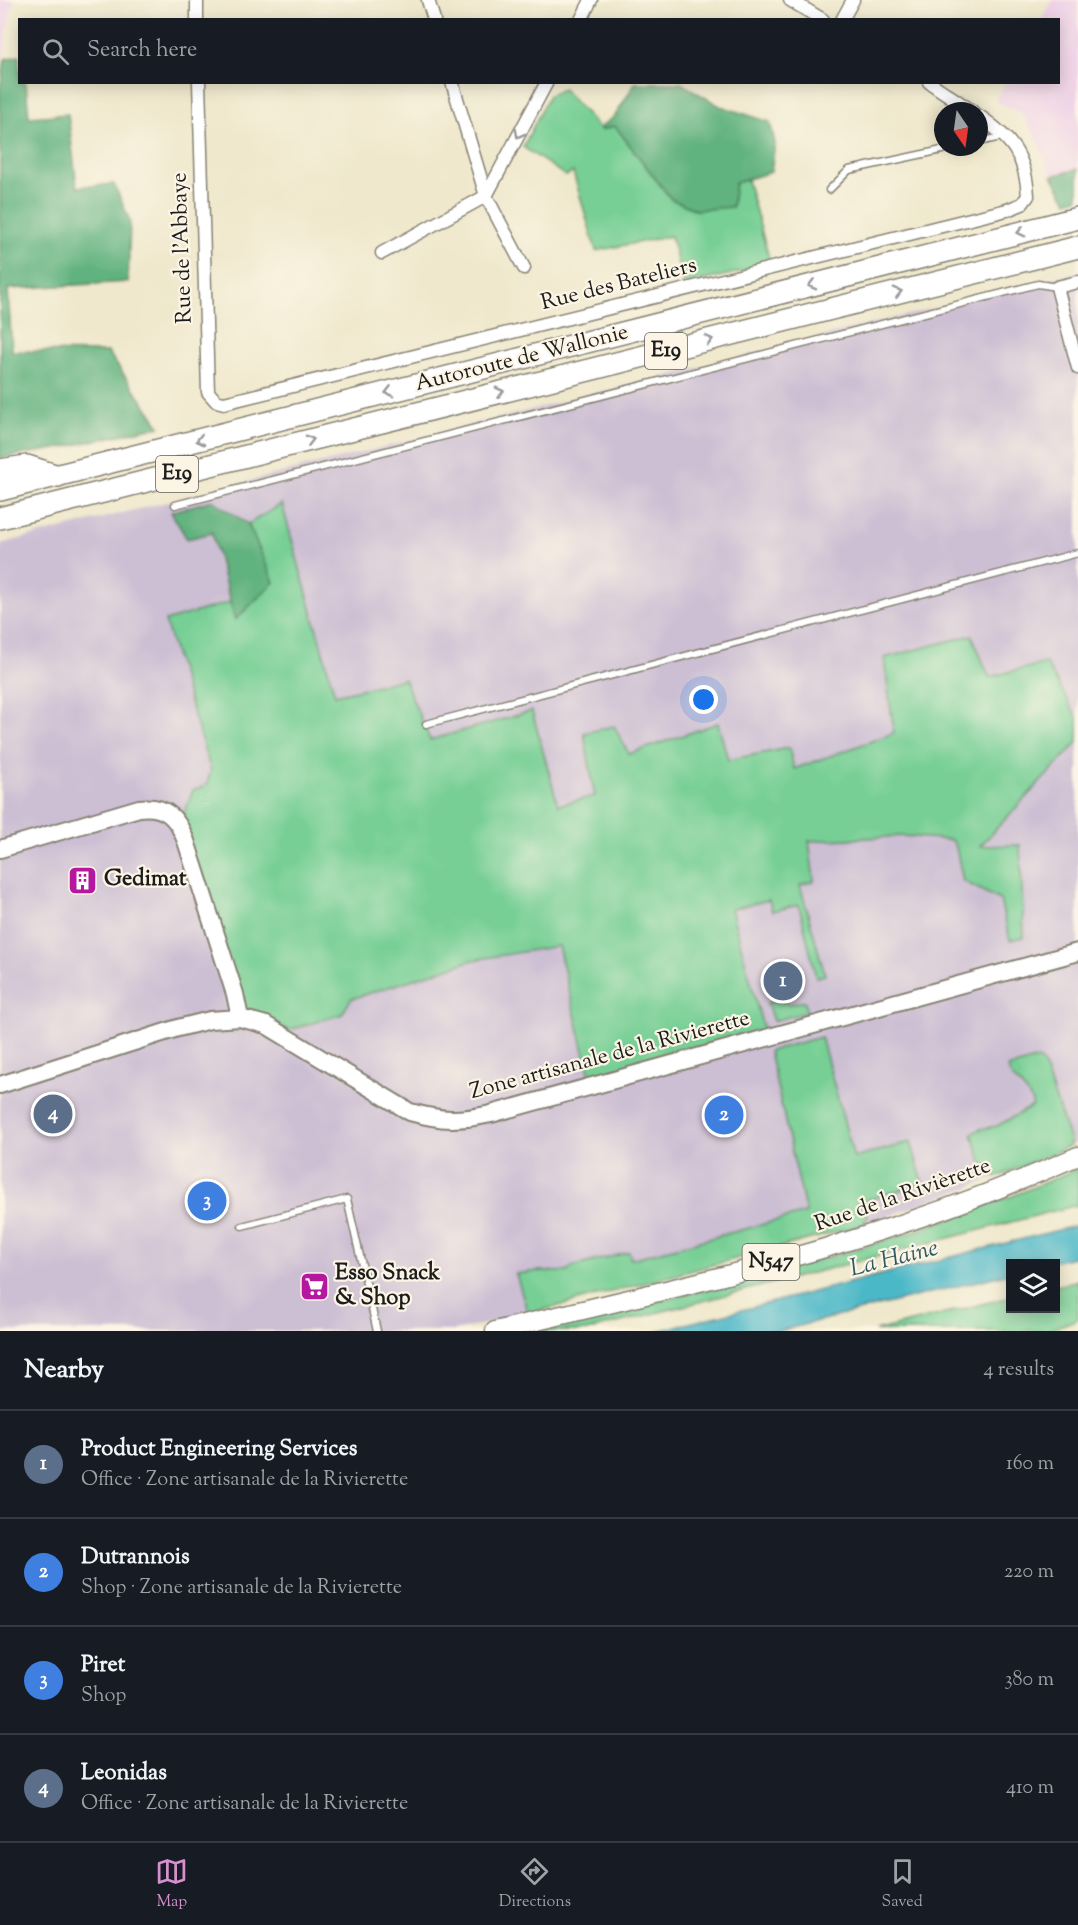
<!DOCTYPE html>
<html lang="en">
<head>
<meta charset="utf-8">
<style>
	body { margin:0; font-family:"Sorts Mill Goudy",serif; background:#20242c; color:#f1f3f6 }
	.controls { position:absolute; right:18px; bottom:18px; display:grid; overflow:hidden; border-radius:0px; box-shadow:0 3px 15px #0003 }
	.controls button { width:54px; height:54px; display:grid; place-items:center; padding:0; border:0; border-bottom:2px solid #363941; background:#171b24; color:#f1f3f6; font:30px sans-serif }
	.compass { position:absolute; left:934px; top:102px; width:54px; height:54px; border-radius:50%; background:#171b24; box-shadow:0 3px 15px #0003; rotate:167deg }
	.you { position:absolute; left:704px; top:700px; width:21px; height:21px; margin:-15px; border:4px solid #fff; border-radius:50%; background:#1a73e8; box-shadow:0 0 0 9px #1a73e833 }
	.badge { display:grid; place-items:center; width:39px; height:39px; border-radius:50%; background:#d690ce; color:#fff; font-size:20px; font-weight:700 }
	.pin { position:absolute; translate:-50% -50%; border:3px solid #fff; box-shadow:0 2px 6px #0006 }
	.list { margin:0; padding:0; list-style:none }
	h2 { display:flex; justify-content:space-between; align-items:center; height:78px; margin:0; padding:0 24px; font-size:26px }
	h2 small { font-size:20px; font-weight:400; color:#9ea1a6 }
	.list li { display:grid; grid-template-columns:39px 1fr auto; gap:18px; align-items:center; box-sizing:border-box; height:108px; padding:0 24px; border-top:2px solid #363941 }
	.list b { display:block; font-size:22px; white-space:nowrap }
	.list p { margin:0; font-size:20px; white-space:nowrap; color:#9ea1a6 }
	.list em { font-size:20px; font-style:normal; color:#9ea1a6 }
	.icon { flex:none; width:33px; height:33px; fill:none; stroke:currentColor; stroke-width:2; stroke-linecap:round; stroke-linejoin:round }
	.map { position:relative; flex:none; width:1078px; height:1331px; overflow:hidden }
	.search { position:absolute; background:#171b24; box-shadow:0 3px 15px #0003; left:18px; right:18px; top:18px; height:66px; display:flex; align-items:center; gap:15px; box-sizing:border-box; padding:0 21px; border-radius:0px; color:#9ea1a6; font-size:22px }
	.sheet { height:510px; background:#171b24 }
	nav { display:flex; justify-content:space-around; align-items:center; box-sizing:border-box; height:84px; border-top:2px solid #363941; background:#171b24; font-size:16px; color:#9ea1a6 }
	nav a { display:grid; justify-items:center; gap:3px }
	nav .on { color:#d690ce }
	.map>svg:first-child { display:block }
	.built { fill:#eed0e7 }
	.industrial { fill:#ccbed3 }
	.green { fill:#77cf95; stroke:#4a7658; stroke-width:1.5 }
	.forest { fill:#61b27e; stroke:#3e674d; stroke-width:1.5 }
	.water { fill:#4cb8c8; stroke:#346a72; stroke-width:1.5 }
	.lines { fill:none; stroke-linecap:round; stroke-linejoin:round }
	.lane-casing { stroke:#868274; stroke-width:9 }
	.street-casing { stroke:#868274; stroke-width:15 }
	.secondary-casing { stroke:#868274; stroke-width:20 }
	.primary-casing { stroke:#868274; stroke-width:21 }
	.highway-casing { stroke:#868274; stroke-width:24 }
	.lane { stroke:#fff; stroke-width:6 }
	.street { stroke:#fff; stroke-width:12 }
	.secondary { stroke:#fff; stroke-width:16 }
	.primary { stroke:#fff; stroke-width:18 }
	.highway { stroke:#fff; stroke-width:21 }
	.oneway { stroke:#999 }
	.labels { text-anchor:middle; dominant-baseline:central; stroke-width:4.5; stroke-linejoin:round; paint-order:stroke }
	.shield { fill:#fcf5e5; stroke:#5f5d58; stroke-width:1.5 }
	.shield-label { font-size:21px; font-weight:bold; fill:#1c1c1c }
	.street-label { font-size:22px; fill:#1c1c1c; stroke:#fcf5e5 }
	.poi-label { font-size:22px; font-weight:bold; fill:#1c1c1c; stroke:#fcf5e5; text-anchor:start }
	.water-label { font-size:24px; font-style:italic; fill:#2f5a61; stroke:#fcf5e5 }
</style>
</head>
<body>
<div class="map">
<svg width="1078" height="1331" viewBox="0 0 1078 1331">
	<rect width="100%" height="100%" fill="#fcf5e5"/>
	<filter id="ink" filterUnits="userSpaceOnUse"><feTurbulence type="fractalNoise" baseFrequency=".0167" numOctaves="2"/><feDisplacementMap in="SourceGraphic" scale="12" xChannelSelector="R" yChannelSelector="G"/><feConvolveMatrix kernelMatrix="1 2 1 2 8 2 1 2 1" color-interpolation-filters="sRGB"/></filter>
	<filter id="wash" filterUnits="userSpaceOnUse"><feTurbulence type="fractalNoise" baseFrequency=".008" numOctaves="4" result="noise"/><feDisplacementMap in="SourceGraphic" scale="24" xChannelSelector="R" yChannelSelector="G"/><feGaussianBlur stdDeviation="1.35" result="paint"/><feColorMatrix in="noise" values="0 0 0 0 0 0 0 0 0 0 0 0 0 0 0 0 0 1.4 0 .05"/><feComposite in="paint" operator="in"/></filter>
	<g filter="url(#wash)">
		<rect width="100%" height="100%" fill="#efe8cc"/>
		<!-- built -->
		<path class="built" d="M0,0H13L2,59H0Z
			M1053,0H1078V169L1052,176L1037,139L1022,114L995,101L1005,83L1058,82V20L1042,19Z"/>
		<!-- industrial -->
		<path class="industrial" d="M1078,272V1142L1005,1174L863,1225L528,1314L454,1331H0V544Z"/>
		<!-- green -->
		<path class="green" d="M563,89L601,130L615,126L671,199L696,210L735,183L747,180L771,265L683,285L671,236L596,251L573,172L566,176L523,147L549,95Z
			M282,504L335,695L404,679L430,740L532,711L558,805L595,796L584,733L614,726L629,754L718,723L728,760L789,748L794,769L894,733L884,658L972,635L989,677L1046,663L1078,719V742L980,846L1020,845L1024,937L1010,940L1000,900L963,881L956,847L952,840L903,836L809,841L814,881L800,885L825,975L816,977L799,905L772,911L769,900L731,909L764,1031L591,1079L558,946L473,960L351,999L342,1014L290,1030L238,1012L180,823L193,790L206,786L211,771L165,621L231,602L236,619L274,582L248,524Z
			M781,1000L788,1004L805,1001L807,1012L773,1021L767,1003Z
			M821,1037L854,1158L911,1142L923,1183L858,1203L864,1206L868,1216L863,1225L528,1314L516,1274L539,1271L567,1272L572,1267L629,1252L631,1259L806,1213L769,1051Z
			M1038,1059L1043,1063L1070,1141V1146L997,1177L981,1160L972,1134L980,1129L997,1126L1033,1106C1028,1086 1010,1082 1008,1068Z
			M1078,1168V1205L586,1331H531C717,1287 904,1247 1078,1168Z
			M1078,1280V1319L1046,1331H875L1010,1297V1308H1056V1286Z"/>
		<!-- forest -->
		<path class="forest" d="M19,56L20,82L26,83L29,117L68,114L77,187L114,184L130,221L128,282L8,289L12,351L108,352L160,426L61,448L0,458V89L5,59Z
			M635,83H681L720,106L770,122L775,143L771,172L735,183L732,207L696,210L671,199L615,126L601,130L599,128L615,116Z
			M1078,169V198L1067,201L1052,176Z
			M212,500L248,524L274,582L235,620L212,533L187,539L171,512Z"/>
		<!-- water -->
		<path class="water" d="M1078,1225V1256L1048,1263L1010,1264V1273L779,1331H658Z"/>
	</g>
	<g filter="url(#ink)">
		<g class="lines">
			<defs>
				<path id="lane" d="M979,142L1005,136
					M829,190L849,170L956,147
					M175,505L1038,284L1057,287
					M426,724L1078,553
					M242,1226L347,1199L377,1331"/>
				<path id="street" d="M197,0V20
					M428,0L434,20
					M790,0L823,20
					M581,20L591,0
					M842,20L853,0
					M199,82L208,392L216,401L224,403L1007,210L1022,204L1028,196C1026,156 1011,138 979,116
					M452,82L486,196L524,268
					M929,82L972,111
					M382,253L486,196L547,82
					M1078,282L1057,287L1078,368"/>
				<path id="secondary" d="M0,849L139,808C166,805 177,817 186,841L235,994L240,1018
					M0,1085L178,1028L210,1020L240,1018L266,1025L410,1112C443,1121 458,1121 491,1114L1078,952"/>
				<path id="primary" d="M495,1331C617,1301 741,1275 861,1237C935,1214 1007,1187 1078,1156"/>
				<path id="highway" d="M0,470L27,466L58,476
					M0,490L1078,218
					M0,518L1078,247"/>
			</defs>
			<!-- lane casing -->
			<use href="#lane" class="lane-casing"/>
			<!-- street casing -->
			<use href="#street" class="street-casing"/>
			<!-- secondary casing -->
			<use href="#secondary" class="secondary-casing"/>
			<!-- primary casing -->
			<use href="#primary" class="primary-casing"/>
			<!-- highway casing -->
			<use href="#highway" class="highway-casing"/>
			<!-- lane -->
			<use href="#lane" class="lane"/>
			<!-- street -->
			<use href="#street" class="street"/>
			<!-- secondary -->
			<use href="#secondary" class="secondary"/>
			<!-- primary -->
			<use href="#primary" class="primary"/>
			<!-- highway -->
			<use href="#highway" class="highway"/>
		</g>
		<!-- one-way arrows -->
		<defs><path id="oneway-chevron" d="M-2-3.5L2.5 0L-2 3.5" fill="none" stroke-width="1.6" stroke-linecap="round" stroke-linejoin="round" transform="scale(1.5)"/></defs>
		<g class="oneway">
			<use href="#oneway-chevron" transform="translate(519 134) rotate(118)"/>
			<use href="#oneway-chevron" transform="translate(1021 232) rotate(166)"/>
			<use href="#oneway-chevron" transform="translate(812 285) rotate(166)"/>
			<use href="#oneway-chevron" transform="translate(898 292) rotate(-14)"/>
			<use href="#oneway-chevron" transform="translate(709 340) rotate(-14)"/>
			<use href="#oneway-chevron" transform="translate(389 392) rotate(166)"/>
			<use href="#oneway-chevron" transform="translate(500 392) rotate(-14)"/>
			<use href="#oneway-chevron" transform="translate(200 440) rotate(166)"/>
			<use href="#oneway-chevron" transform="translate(310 440) rotate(-14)"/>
		</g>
	</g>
	<!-- icons -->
	<defs>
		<symbol id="building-square" viewBox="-11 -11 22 22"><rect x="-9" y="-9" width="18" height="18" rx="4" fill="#b5179e" stroke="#fcf5e5"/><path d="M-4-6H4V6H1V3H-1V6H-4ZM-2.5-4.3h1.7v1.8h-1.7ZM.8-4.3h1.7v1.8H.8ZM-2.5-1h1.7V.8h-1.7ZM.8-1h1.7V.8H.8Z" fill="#fff"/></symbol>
		<symbol id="supermarket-square" viewBox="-11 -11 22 22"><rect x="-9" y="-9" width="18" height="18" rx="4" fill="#b5179e" stroke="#fcf5e5"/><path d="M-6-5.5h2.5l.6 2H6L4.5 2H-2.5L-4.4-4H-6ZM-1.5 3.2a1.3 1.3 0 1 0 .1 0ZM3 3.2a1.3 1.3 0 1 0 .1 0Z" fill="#fff"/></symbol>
	</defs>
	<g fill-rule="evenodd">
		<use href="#building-square" x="66" y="864" width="33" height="33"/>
		<use href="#supermarket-square" x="298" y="1270" width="33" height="33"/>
	</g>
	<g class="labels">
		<!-- shield labels -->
		<g class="shield">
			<rect x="645" y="333" width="42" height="36" rx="4.5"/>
			<rect x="156" y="456" width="42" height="36" rx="4.5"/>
			<rect x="742.5" y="1244" width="57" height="36" rx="4.5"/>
		</g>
		<g class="shield-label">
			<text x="666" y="351">E19</text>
			<text x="177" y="474">E19</text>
			<text x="771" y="1262">N547</text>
		</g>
		<!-- street labels -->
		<g class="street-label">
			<text transform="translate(183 248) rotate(-92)">Rue de l'Abbaye</text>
			<text transform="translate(619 285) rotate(-14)">Rue des Bateliers</text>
			<text transform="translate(522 359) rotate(-14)">Autoroute de Wallonie</text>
			<text transform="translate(610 1056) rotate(-15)">Zone artisanale de la Rivierette</text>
			<text transform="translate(903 1196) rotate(-19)">Rue de la Rivièrette</text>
		</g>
		<!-- poi labels -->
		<g class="poi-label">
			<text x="104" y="880">Gedimat</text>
			<text x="335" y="1274">Esso Snack<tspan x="335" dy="25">&amp; Shop</tspan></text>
		</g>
		<!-- water labels -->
		<g class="water-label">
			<text transform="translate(894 1259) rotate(-14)">La Haine</text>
		</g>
	</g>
</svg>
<div class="controls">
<button><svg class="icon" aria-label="layers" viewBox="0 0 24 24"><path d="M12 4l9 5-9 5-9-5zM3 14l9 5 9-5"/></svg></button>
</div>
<svg class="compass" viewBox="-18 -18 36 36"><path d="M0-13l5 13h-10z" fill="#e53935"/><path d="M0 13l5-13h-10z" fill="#9ea1a6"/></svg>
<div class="you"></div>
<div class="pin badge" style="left:783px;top:981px;background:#5c6f8a">1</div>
<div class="pin badge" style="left:724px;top:1115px;background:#3f7fe0">2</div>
<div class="pin badge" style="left:207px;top:1201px;background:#3f7fe0">3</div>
<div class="pin badge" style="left:53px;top:1114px;background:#5c6f8a">4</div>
<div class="search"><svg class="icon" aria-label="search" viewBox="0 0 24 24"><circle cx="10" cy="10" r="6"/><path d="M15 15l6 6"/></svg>Search here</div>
</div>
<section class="sheet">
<h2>Nearby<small>4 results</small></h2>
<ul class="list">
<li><span class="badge" style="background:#5c6f8a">1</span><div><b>Product Engineering Services</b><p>Office · Zone artisanale de la Rivierette</p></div><em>160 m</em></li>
<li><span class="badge" style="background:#3f7fe0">2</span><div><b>Dutrannois</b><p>Shop · Zone artisanale de la Rivierette</p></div><em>220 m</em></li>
<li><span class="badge" style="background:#3f7fe0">3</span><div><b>Piret</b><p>Shop</p></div><em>380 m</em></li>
<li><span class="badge" style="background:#5c6f8a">4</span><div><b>Leonidas</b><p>Office · Zone artisanale de la Rivierette</p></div><em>410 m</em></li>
</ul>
</section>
<nav>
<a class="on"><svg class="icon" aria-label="map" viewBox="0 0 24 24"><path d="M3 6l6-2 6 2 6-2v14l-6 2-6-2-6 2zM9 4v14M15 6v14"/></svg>Map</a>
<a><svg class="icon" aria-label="directions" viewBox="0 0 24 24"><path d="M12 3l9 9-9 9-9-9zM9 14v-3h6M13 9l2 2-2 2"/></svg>Directions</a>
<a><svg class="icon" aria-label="saved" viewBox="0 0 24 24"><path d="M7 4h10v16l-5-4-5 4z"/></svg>Saved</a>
</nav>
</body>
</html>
